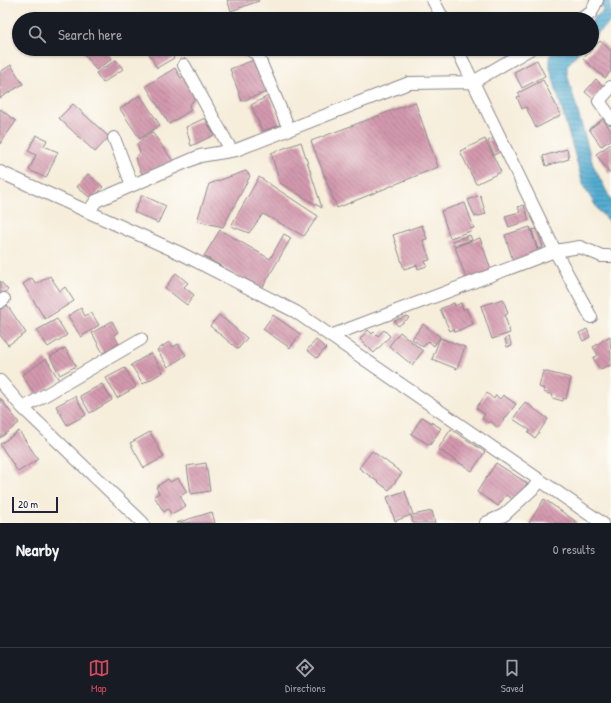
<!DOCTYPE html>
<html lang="en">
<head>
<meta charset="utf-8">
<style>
	body { margin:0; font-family:"Patrick Hand",sans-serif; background:#242831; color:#f1f3f6 }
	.scale { position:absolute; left:12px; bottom:10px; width:46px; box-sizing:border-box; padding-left:4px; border:2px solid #22223b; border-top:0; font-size:11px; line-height:14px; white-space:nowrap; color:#22223b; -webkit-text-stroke:3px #fdfcf7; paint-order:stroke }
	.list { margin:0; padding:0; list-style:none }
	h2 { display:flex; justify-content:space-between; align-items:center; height:52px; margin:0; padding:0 16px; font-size:17px }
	h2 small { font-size:13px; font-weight:400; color:#9ea1a6 }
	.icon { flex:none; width:22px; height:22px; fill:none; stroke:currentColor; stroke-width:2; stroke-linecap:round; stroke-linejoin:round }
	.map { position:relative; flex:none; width:611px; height:523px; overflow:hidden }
	.search { position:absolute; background:#171b24; box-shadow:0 1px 3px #0004; left:12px; right:12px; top:12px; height:44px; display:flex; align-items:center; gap:10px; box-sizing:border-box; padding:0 14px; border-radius:22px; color:#9ea1a6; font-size:15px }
	.sheet { height:124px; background:#171b24 }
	nav { display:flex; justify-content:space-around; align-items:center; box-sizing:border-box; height:56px; border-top:1px solid #363941; background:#171b24; font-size:11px; color:#9ea1a6 }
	nav a { display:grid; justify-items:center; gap:2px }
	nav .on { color:#d1495b }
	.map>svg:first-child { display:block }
	.water { fill:url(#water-rules); stroke:#3b6886 }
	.building { fill:url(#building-back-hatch) }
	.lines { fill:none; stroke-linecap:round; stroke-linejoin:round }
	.minor-casing { stroke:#8c888a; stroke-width:14 }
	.minor { stroke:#fff; stroke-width:12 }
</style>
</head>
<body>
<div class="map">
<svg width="611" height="523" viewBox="0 0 611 523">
	<defs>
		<pattern id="water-rules" width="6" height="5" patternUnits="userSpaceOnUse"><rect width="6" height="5" fill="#54add1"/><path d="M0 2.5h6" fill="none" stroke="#458cab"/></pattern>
		<pattern id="building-back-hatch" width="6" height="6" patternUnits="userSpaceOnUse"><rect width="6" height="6" fill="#d399ad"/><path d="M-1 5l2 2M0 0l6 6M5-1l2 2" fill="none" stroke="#ab7c8e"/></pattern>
	</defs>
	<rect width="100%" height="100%" fill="#fdfcf7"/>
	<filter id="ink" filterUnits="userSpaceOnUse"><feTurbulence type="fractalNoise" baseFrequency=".025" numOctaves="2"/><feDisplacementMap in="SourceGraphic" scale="8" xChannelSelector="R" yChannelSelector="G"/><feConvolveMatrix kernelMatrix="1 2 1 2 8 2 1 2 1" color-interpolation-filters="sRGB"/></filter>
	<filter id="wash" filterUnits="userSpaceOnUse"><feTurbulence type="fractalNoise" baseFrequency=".012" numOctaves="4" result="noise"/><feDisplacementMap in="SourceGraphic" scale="16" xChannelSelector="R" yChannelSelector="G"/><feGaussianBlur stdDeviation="0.9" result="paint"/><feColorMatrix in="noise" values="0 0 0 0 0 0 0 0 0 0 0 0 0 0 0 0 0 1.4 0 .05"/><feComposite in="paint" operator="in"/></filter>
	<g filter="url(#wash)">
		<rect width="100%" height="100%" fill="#f6edda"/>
		<!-- water -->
		<path class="water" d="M588,0H611V21L592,38V20L603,11V6L592,4Z
			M554,49H581L567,66V74L593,165L611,200V224L599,211L584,187L550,68V55Z"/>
		<g id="blocks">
			<!-- building -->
			<path class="building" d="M227,0H258L259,1L231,11Z
				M600,41L611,51V71L605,78L583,59Z
				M81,49H105L112,59L96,70Z
				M148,49H169L174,58L157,68L147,50Z
				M116,60L123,69L103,83L96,73Z
				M254,60L267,92L242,101L230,69Z
				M537,60L545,76L522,88L514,72Z
				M11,65L23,84L0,98V72Z
				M175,68L181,78L184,76L197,96L189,106L191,110L169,124L146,86Z
				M596,79L604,87L593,99L585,92Z
				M543,80L561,115L536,128L526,107L522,109L517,97L520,96L518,93Z
				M140,95L160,125L140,139L120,109Z
				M270,95L280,125L262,131L251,105Z
				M415,102L438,167L337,208L311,141Z
				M73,104L109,137L95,152L59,118Z
				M0,109L16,121L0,144Z
				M205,118L214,135L191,146L186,127Z
				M603,119L611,131V140L601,146L589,129Z
				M152,132L173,161L142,174L135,158L140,153L137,144Z
				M36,135L47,140L44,146L58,152L46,178L29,170L36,155L28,151Z
				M494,138L500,152L494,155L488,141Z
				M485,139L501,172L476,184L460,151Z
				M301,142L322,208L280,183L271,153Z
				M611,144V172L609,173L596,154Z
				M567,149L569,159L546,166L543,156Z
				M246,171L250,176L223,227L197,221L209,184Z
				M88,174L103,187L93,200L77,187Z
				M259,177L318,216L304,236L263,214L249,233L231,226Z
				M142,195L166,206L158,223L134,212Z
				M480,195L486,214L475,217L468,200Z
				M465,203L474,228L470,229L471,231L450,238L441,211Z
				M524,205L529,220L509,227L505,216L520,212L518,207Z
				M422,225L427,239L423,240L430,260L425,261L427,266L418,269L417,265L404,269L393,235Z
				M530,227L539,256L514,264L505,235Z
				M537,229L543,247L538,249L532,230Z
				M220,230L270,259L284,234L291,238L261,290L204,256Z
				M470,235L472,240L454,246L452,241Z
				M480,238L492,273L467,281L455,247Z
				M176,273L188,283L184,287L194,295L187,305L165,288Z
				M50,276L60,291L65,287L74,301L45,319L23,284L32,278L36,284Z
				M0,281L8,290L0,296Z
				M503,299L508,313L505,316L510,333L492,339L481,306Z
				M454,303L455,306L461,303L463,309L466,308L473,324L455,332L454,329L450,331L440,309Z
				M7,305L26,333L8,345L0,335V310Z
				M81,308L85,316L91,312L99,325L81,337L68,316Z
				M219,315L247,338L238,349L210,326Z
				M273,315L300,334L290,348L263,329Z
				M407,316L409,318L398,326L394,321Z
				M57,319L67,335L48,347L37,330Z
				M112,321L118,332L114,335L119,344L103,353L92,333Z
				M423,324L440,337L434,346L428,341L423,347L412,339Z
				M587,329L590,337L583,341L579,333Z
				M368,330L372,334L374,332L378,336L384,330L390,336L374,353L360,339Z
				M400,332L423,351L412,365L389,346Z
				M610,336L611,365L600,369L593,358L598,355L593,347Z
				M509,337L512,346L507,347L505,339Z
				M440,338L465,347L457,369L432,359Z
				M316,340L326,348L317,358L307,350Z
				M169,342L173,347L178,344L186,355L168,367L157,350Z
				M65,348L76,366L60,375L50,357Z
				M151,353L163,372L143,384L131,365Z
				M46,359L59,380L36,396L22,375Z
				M125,368L136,387L117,398L106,378Z
				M543,371L571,378L566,399L563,398V401L552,398L553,395L543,392L544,389L539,387Z
				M102,384L112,400L90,413L80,396Z
				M487,393L494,399L496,395L500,399L503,395L516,404L498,428L490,421L488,423L482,418L485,414L476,408Z
				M75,396L86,415L67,425L56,406Z
				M0,398L19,423L0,438Z
				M525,402L548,419L535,438L528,433L530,430L513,419Z
				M422,417L441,428L430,445L411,434Z
				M451,429L485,452L472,471L438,449Z
				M19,431L38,459L18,472L0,444Z
				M150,432L164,457L144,468L130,443Z
				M372,451L402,473L389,490L359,468Z
				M206,463L210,491L191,494L187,466Z
				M496,463L527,483L516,501L506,495L498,506L477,492Z
				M178,478L187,492L180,496L186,506L171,514L168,509L164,512L154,496L159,493L156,487L168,479L170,482Z
				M405,491L413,515L432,511L435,523H413L411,515L395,521L387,497Z
				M544,499L578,523H529Z
				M212,512L215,523H176Z"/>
		</g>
	</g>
	<g filter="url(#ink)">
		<use href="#blocks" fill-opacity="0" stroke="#8c888a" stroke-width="1"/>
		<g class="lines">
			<defs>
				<path id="minor" d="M433,0L443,19
					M580,19L591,13L597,0
					M248,49L257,54L289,129
					M457,49L555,251L591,317
					M184,65L231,150
					M611,87L599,101L611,118
					M114,138L132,185
					M0,172L182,254L296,312L602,523
					M89,211L96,201L200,156L236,150L409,83L473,82L530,49
					M0,302L4,299
					M330,336L555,251L580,247L602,256H611
					M0,381L23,408L143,523
					M23,408L141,339
					M486,523L504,515L541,481"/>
			</defs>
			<!-- minor casing -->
			<use href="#minor" class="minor-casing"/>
			<!-- minor -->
			<use href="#minor" class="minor"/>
		</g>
	</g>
</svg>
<div class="scale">20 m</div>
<div class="search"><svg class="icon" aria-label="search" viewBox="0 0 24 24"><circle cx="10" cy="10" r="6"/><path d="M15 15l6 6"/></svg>Search here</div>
</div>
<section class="sheet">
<h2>Nearby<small>0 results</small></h2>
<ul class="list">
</ul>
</section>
<nav>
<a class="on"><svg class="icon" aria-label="map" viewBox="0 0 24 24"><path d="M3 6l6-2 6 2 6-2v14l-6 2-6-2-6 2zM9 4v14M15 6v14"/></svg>Map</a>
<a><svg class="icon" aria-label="directions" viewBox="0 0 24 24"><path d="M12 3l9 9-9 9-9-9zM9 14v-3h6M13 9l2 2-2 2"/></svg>Directions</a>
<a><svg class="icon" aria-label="saved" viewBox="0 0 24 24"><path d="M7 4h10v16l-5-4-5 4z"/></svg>Saved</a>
</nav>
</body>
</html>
